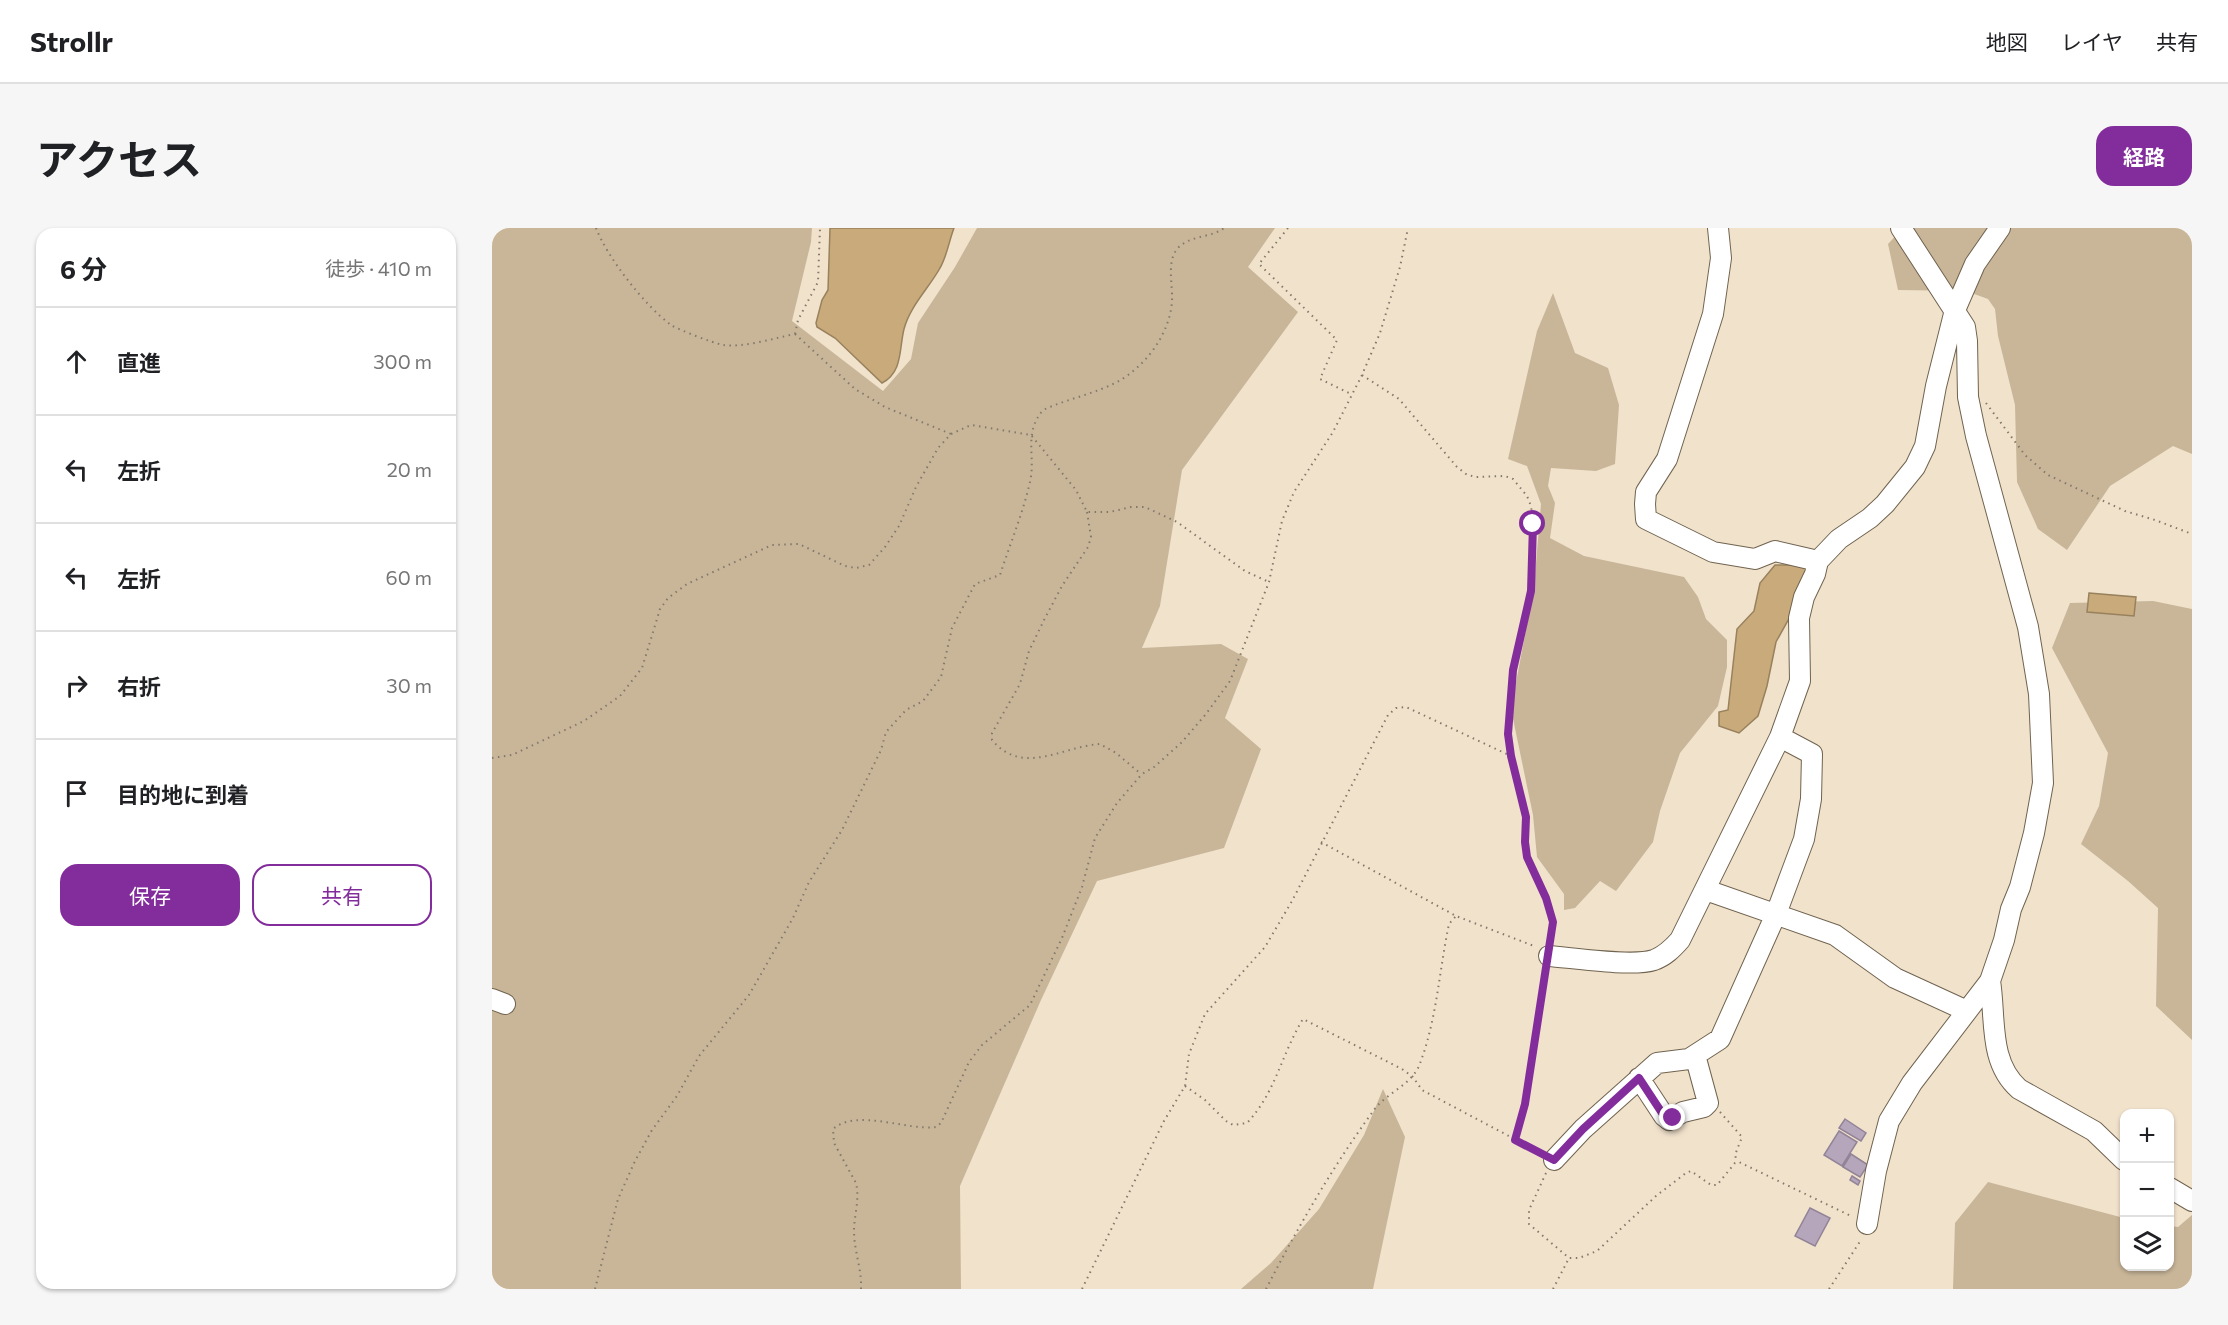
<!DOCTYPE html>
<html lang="ja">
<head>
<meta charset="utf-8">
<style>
	body { margin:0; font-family:Commissioner,"Noto Sans JP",sans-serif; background:#f6f6f6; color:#202124 }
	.controls { position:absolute; right:18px; bottom:18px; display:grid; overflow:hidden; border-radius:12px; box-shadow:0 2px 4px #0004 }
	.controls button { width:54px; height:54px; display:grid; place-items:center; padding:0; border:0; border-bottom:2px solid #e0e0e0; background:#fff; color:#202124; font:30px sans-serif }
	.stop { position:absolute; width:18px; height:18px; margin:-14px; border:4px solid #832d9c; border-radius:50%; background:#fff }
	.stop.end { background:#832d9c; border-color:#fff; box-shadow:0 2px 6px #0008 }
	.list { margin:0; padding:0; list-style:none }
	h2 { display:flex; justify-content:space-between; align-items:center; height:78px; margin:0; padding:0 24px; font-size:26px }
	h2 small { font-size:20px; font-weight:400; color:#757577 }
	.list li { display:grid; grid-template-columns:39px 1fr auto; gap:18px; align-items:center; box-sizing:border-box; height:108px; padding:0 24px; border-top:2px solid #e0e0e0 }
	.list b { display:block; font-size:22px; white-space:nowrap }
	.list em { font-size:20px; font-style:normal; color:#757577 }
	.actions { display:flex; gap:12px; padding:18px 24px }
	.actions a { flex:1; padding:14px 0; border:2px solid #832d9c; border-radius:18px; text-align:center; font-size:21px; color:#832d9c }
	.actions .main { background:#832d9c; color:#fff }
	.icon { flex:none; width:33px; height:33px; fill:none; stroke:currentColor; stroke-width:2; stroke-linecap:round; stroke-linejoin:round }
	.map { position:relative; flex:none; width:1700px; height:1061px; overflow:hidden; border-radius:18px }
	header { display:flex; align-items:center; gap:36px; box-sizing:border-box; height:84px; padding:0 30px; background:#fff; border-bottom:2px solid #e0e0e0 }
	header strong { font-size:28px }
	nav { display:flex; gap:33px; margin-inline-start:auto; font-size:21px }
	.intro { display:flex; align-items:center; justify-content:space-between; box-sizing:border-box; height:144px; padding:0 36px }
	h1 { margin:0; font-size:42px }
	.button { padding:15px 27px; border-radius:18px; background:#832d9c; color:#fff; font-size:21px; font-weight:700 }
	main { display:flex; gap:36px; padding:0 36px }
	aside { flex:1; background:#fff; border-radius:18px; box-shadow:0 2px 4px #0004 }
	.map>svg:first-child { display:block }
	.green { fill:#c9b699 }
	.water { fill:#c9aa7a; stroke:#98815d; stroke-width:1.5 }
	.building { fill:#b6a6bb; stroke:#928397; stroke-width:1.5 }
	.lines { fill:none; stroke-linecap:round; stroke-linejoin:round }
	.minor-casing { stroke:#70634f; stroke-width:22 }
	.path { stroke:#83796b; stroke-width:2; stroke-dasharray:1.5 4.5; stroke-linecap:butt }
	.minor { stroke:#fff; stroke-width:20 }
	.route { stroke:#832d9c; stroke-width:8 }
</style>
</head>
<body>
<header>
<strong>Strollr</strong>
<nav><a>地図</a><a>レイヤ</a><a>共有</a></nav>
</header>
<div class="intro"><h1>アクセス</h1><a class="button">経路</a></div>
<main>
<aside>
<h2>6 分<small>徒歩 · 410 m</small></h2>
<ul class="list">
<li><svg class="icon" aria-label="ahead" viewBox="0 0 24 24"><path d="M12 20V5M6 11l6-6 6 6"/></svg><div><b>直進</b></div><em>300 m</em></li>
<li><svg class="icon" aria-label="left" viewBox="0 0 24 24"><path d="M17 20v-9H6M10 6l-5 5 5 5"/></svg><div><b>左折</b></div><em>20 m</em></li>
<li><svg class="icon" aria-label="left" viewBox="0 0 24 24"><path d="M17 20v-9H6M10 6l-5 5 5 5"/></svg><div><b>左折</b></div><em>60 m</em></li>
<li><svg class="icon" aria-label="right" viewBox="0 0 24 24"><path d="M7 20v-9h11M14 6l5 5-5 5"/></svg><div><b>右折</b></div><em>30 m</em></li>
<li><svg class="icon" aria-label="arrive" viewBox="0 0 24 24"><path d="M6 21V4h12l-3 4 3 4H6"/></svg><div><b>目的地に到着</b></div></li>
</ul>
<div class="actions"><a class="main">保存</a><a>共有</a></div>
</aside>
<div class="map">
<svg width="1700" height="1061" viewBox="0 0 1700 1061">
	<rect width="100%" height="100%" fill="#f1e2cc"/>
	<!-- green -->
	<path class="green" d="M0,0H320L319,14L300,93L391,163L419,131L426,95L463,39L485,0H783L756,39L806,84L690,242L668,378L650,420L729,416L756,431L733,490L769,521L732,620L605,653L549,772L468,958L469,1061H0Z
		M1411,0H1700V226L1681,218L1618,258L1575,322L1546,301L1525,254L1523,177L1506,108L1503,81L1496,71L1474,63L1406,62L1396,16Z
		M1061,65L1083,125L1116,140L1127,177L1123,236L1104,243L1059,240L1056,258L1063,275L1058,310L1092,328L1192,349L1206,369L1214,391L1235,412V439L1226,478L1188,525L1168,583L1161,614L1124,663L1108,653L1083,680L1072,682V666L1045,629L1041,587L1019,481L1042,359L1049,276L1035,238L1016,231L1045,103Z
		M1661,373L1700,381V812L1664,778L1666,680L1636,653L1589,616L1607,578L1616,525L1560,420L1578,375Z
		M891,861L913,909L881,1061H749L779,1035L827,981L872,907Z
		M1496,954L1632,990V1038H1678V998L1686,999L1700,987V1061H1461L1463,995Z"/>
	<!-- water -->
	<path class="water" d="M338,0H462C457,13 455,28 448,40C437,60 418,78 412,101C407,121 411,144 390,155L343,110L325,99L324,95L330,72L336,62Z
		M1283,337H1310L1318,342L1309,369L1284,414L1275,458L1266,488L1247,505L1227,498V484L1236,482L1245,401L1262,383L1268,355Z
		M1597,365L1644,369L1642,388L1595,384Z"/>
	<!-- building -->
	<path class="building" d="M1353,891L1374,905L1369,913L1347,900Z
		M1347,903L1365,914L1350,938L1332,927Z
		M1359,926L1376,937L1368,949L1351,939Z
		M1360,948L1368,953L1366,957L1358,952Z
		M1318,980L1338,990L1323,1018L1303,1008Z"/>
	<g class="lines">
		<defs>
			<path id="minor" d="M1226,0L1229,30L1221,86L1175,231L1154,264L1153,276L1154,291L1221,324L1263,331L1283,323L1326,333
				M1214,662L1343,707L1403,750L1475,783
				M1057,728C1081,730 1141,739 1162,732C1173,728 1180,721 1188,712L1288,509L1308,453L1307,390L1312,369L1323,346L1326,333L1347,311L1378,290L1393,276L1423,239L1433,218L1444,158L1463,82L1483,36L1508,0
				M1498,753C1504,789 1496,834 1527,861L1602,903L1632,932
				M0,771L13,776
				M1147,850L1172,888L1177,892L1191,884L1212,879L1216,875L1203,827
				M1062,932L1091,901L1165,835L1197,831L1228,811L1284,686L1312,611L1319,571L1320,526L1288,509
				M1678,960L1700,973
				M1375,996L1384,943L1397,893L1420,855L1498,753L1512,712L1519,681L1528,659L1542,605L1551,555L1547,466L1536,399L1484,208L1476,169L1475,113L1473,99L1409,0"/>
		</defs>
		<!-- minor casing -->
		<use href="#minor" class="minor-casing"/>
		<!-- path -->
		<path class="path" d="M104,0C115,29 153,78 179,97C187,102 221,115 231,117C251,120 283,110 303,106
			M796,0L767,36L845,112L828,151L859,166
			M303,106L363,161L393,179L459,206
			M303,106L306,92L326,54L328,0
			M870,147L907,171L965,239L974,246L983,249L1013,248L1021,251L1035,268L1039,278L1041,296L1039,363L1021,442L1016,506L1019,528L1034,589L1033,614L1035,629L1061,687L1059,711
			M1494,175L1533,227L1556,247L1633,283L1663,292L1700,306
			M595,284L599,309L596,319L570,358L553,390L537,423L528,456L500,505V512C531,549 571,518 608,516L624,525L649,546
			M0,530L20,527L92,493L128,468L150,440L168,381L176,370L195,356L280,317L307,316L353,338L364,340L377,337L393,319L407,298L424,259L446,220L459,206L479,197L539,207L584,262L595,284H618L639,279H653L685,294L753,343L777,354
			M829,614L964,688L1042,718
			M693,858L713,872L734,893L741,897L755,895C784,864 789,827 811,791L910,841L921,849L930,862L1047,924
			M1228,884L1250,909L1243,927L1245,934
			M1023,912L1033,876L1054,744
			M1054,945L1037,982V996L1077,1030H1087L1105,1023L1164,968L1194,945L1199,943L1219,957H1225L1243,935L1247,934L1359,988
			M103,1061L126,971L143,933L160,902L185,868L207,828L257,767L301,690L317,654L350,602L389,522L394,504L414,482L431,473L449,449L460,400L483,356L508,347C518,316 531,285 538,254C544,227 531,206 551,182C575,171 602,166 625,154C653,139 678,106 680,73C681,57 674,33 686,20C698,7 719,10 732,0
			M369,1061C370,1041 362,1023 362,1003C362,987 368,972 364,955L342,915L341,901C365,880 415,903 444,899L449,895L477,834L490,817L538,777L570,710L590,659L603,610L625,575L650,546L662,539L690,514L714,486L738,453L777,354L790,293L802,264L841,204L870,147L888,105L908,39L916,0
			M590,1061L672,893L693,858L697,826L713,786L773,719L800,673L896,487L904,480L914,479L1019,528
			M774,1061C806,999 841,938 882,882C894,865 918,858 927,838C945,792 947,743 957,696L964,688
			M1061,1061L1077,1030
			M1337,1061L1369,1012"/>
		<!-- minor -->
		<use href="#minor" class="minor"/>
	</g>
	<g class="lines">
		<!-- route -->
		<path class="route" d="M1041,296L1039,363L1021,442L1016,506L1019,528L1034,589L1033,614L1035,629L1054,670L1061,694L1033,876L1023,912L1062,932L1091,901L1147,850L1172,888L1177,892L1181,890"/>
	</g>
</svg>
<div class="controls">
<button>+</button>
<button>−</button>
<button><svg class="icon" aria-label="layers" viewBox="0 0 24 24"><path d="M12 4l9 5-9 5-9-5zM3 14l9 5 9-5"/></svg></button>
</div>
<div class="stop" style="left:1041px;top:296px"></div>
<div class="stop end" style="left:1181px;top:890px"></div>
</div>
</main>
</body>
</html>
